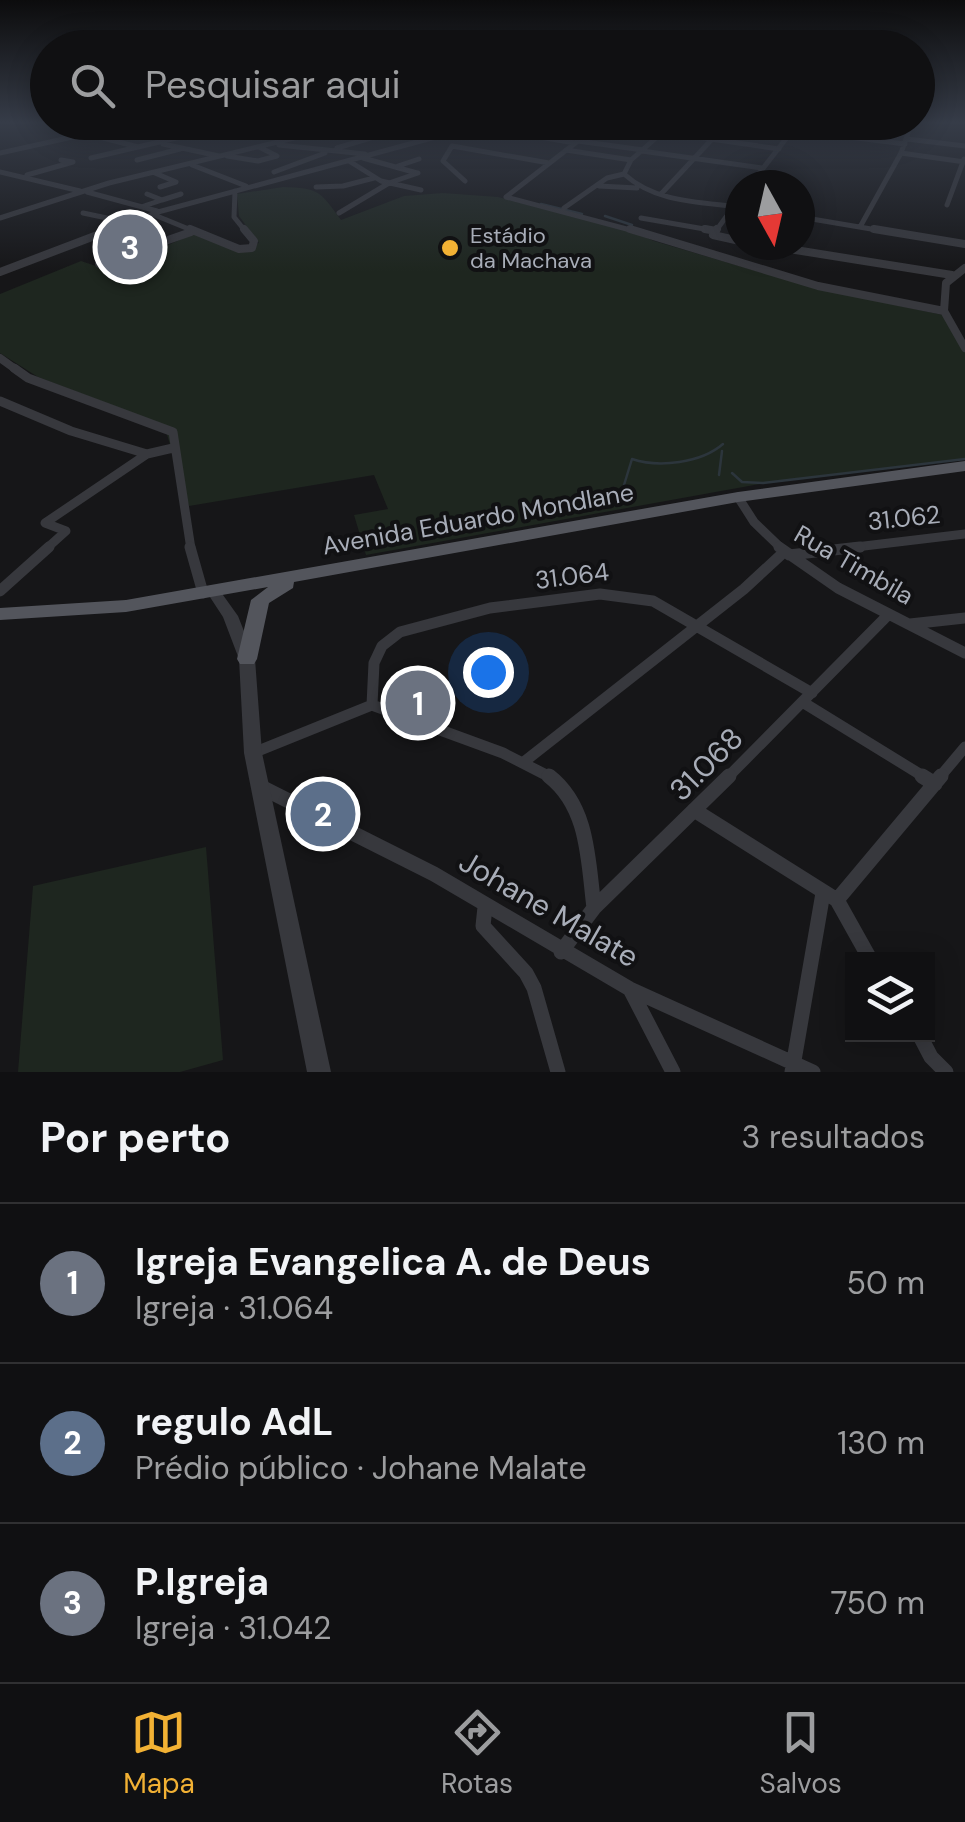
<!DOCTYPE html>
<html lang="pt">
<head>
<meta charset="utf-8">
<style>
	body { margin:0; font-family:"DM Sans",sans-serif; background:#1e1e20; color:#f1f3f6 }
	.controls { position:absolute; right:30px; bottom:30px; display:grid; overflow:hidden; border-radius:0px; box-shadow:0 5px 25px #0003 }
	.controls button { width:90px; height:90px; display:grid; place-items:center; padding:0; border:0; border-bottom:2px solid #303032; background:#101012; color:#f1f3f6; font:50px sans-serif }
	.compass { position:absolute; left:725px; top:170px; width:90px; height:90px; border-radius:50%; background:#101012; box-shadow:0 5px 25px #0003; rotate:172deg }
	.you { position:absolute; left:488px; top:672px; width:35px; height:35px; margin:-25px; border:8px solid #fff; border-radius:50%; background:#1a73e8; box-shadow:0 0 0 15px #1a73e833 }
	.badge { display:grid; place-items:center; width:65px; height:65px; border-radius:50%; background:#f2b134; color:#fff; font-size:32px; font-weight:700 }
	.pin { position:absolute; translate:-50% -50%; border:5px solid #fff; box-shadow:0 2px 10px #0006 }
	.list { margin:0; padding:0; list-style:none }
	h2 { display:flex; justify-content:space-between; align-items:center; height:130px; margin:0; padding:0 40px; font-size:42px }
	h2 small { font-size:32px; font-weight:400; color:#9c9d9f }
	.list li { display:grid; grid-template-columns:65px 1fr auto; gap:30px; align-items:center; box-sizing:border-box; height:160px; padding:0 40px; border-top:2px solid #303032 }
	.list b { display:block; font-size:38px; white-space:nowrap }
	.list p { margin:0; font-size:32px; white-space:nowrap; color:#9c9d9f }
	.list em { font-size:32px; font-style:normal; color:#9c9d9f }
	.icon { flex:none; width:55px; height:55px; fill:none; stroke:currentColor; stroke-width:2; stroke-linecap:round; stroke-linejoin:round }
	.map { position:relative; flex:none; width:965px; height:1072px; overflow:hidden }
	.search { position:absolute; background:#101012; box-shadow:0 5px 25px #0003; left:30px; right:30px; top:30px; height:110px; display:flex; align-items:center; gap:25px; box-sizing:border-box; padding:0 35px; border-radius:55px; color:#9c9d9f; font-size:38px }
	.sheet { height:610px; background:#101012 }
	nav { display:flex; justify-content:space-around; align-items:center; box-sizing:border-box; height:140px; border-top:2px solid #303032; background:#101012; font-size:28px; color:#9c9d9f }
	nav a { display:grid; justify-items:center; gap:5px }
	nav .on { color:#f2b134 }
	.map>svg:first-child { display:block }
	.green { fill:#1e261f }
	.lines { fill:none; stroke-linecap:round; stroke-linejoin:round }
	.stream { stroke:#2c353c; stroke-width:2.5 }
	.minor-far4 { stroke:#37383d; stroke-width:5 }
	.minor-far3 { stroke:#37383d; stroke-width:8 }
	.minor-far2 { stroke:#37383d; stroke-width:9 }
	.minor-far1 { stroke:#37383d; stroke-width:11 }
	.minor { stroke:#37383d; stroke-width:15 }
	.tertiary { fill:#37383d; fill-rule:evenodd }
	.primary { fill:#53555c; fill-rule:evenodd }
	.poi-dot { fill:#f2b134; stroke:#111113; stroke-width:4 }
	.labels { text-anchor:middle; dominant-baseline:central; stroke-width:8; stroke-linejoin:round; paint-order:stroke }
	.far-poi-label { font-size:22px; fill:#a8adb8; stroke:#111113; text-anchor:start }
	.street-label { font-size:25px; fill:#a8adb8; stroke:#111113 }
	.near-street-label { font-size:30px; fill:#a8adb8; stroke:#111113 }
</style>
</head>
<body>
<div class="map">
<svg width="965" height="1072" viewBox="0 0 965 1072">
	<rect width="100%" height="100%" fill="#161618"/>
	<!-- green -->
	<path class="green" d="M283,187C319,188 320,191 341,220L404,196L443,193L498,197L625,228L654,241L808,286L943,315L965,352V459L777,481L366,555L354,515L388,509L374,475L189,506L164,425L38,377L0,353V294L81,261L102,268L144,256L195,233L244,247L259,243L239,216L237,194Z
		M206,847L223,1060L180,1072H18L33,886Z"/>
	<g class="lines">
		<!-- stream -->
		<path class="stream" d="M541,204L582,214
			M605,216L632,225
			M732,473L742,482L763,483L965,459
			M719,475L722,451
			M620,498L632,459C659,468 701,463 723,444"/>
		<!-- minor-far4 -->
		<path class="minor-far4" d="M63,122L96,129
			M197,122H211
			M363,122L390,132
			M431,122L459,130
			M599,122L664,131
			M291,125L300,122
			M124,126L168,141
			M273,127L301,137
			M482,127L575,143
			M793,130L905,144
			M201,132L245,122
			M663,132L779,149
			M528,134L550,124
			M92,135L138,147
			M907,139L965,146
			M563,141L590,122
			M163,144L219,156
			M279,145L365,154
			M337,148L424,122
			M566,150L631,160
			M642,151L762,168
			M0,153L140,122
			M901,153L965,162
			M227,156L258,161L277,156L259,147
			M91,158L202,132L167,122
			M363,158L417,173
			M137,160L180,149
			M349,161L381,181L421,190
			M192,165L246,186
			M398,166L419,159
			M0,172L80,191
			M274,172L325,153
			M155,173L176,182L160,187
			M624,174C656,203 700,202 740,207
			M27,175L73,162L61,160
			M465,181L443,161L452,146L549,163
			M750,185L799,122
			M599,186L637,188
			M316,187L343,186L374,178
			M235,191L234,217L246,232
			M87,192L157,211
			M661,194L728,122
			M506,197L638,232
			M506,197L578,141L643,150
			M162,200L181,194
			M947,205L964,159
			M144,206L162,200L147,194
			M564,208L607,178L624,174L631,160L674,122
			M83,213L126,222
			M339,213L389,183L418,173
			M152,214L196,232
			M800,217L889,232
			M0,218L109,183L360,122
			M641,218L716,231
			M860,227L901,153L912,122
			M106,232L158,212L491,122
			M715,232L740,198"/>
		<!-- minor-far3 -->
		<path class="minor-far3" d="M190,229L239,249L252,248L254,241L244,229
			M630,229L818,286L944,311
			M705,229L716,231
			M717,229L713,235L740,241
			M874,229L965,244
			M764,245L952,275
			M99,264L191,232
			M965,268L946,283L944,311L965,348
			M0,272L113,229
			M0,358L18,371"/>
		<!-- minor-far2 -->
		<path class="minor-far2" d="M14,368L28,378L173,432L191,549
			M0,401L71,431L147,454
			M738,497L754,522L782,549
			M46,549L66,531L45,523L147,454L173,448
			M839,549L965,534"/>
		<!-- minor-far1 -->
		<path class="minor-far1" d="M190,547L203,593
			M779,547L838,588L965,653
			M789,555L860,547
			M0,591L49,547
			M910,624L965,618
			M804,703L926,778
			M372,705L374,663L382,646L400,632L490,608L600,594L653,601L812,693
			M253,753L372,705L503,753L552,778
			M525,761L744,589L783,553
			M727,778L889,614
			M939,778L965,747"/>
		<!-- minor -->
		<path class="minor" d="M549,776C589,807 588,861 594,908
			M922,776L935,784
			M261,787L434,874L630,989L813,1072
			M694,810L837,900L870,959
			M837,900L941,776
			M485,907L483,926L526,973L534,988L558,1072
			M561,952L594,908L729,776
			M630,989L673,1072
			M919,1034L931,1057L946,1072
			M792,1072L823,893"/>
		<!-- tertiary -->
		<path class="tertiary" d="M213,586L218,588L238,616L255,659L262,753L331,1072H307L244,753L239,659L223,617L206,591Z"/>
		<!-- primary -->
		<path class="primary" d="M965,461V471L738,502L294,582L293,588L269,603L257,659L254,664H240L237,659L251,600L268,587L126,612L0,620V608L126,600L738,492Z"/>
	</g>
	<!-- sky -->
	<linearGradient id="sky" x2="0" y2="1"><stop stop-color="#0c0c0d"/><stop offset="0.45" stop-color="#363c48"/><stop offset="1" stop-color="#363c48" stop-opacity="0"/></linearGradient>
	<rect width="965" height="272" fill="url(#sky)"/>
	<!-- markers -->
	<circle class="poi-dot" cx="450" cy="248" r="10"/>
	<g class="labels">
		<!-- far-poi labels -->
		<g class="far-poi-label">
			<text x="470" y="235">Estádio<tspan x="470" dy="25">da Machava</tspan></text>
		</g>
		<!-- street labels -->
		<g class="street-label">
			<text transform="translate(904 518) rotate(-6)">31.062</text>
			<text transform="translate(478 519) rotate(-10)">Avenida Eduardo Mondlane</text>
			<text transform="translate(854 565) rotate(30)">Rua Timbila</text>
			<text transform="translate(572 576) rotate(-7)">31.064</text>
		</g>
		<!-- near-street labels -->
		<g class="near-street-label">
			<text transform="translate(706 764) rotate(-45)">31.068</text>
			<text transform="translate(549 909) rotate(30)">Johane Malate</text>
		</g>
	</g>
</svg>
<div class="controls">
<button><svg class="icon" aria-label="layers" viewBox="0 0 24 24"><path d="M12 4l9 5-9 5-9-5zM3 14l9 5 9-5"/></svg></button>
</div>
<svg class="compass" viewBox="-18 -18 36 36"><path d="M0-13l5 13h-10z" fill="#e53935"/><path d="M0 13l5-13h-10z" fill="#9c9d9f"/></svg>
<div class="you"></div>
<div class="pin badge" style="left:418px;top:703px;background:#6b7280">1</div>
<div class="pin badge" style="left:323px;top:814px;background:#5c6f8a">2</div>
<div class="pin badge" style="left:130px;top:247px;background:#6b7280">3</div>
<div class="search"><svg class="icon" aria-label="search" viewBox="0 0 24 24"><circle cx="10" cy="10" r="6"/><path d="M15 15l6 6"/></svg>Pesquisar aqui</div>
</div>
<section class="sheet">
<h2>Por perto<small>3 resultados</small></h2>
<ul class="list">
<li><span class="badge" style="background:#6b7280">1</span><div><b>Igreja Evangelica A. de Deus</b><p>Igreja · 31.064</p></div><em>50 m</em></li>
<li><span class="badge" style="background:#5c6f8a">2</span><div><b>regulo AdL</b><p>Prédio público · Johane Malate</p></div><em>130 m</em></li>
<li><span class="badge" style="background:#6b7280">3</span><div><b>P.Igreja</b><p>Igreja · 31.042</p></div><em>750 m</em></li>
</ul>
</section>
<nav>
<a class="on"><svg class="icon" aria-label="map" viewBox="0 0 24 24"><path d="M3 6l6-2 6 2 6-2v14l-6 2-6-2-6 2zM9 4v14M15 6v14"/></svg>Mapa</a>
<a><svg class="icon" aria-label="directions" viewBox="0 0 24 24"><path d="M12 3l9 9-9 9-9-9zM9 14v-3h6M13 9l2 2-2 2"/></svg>Rotas</a>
<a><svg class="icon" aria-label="saved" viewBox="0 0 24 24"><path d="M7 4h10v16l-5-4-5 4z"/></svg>Salvos</a>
</nav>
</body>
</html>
